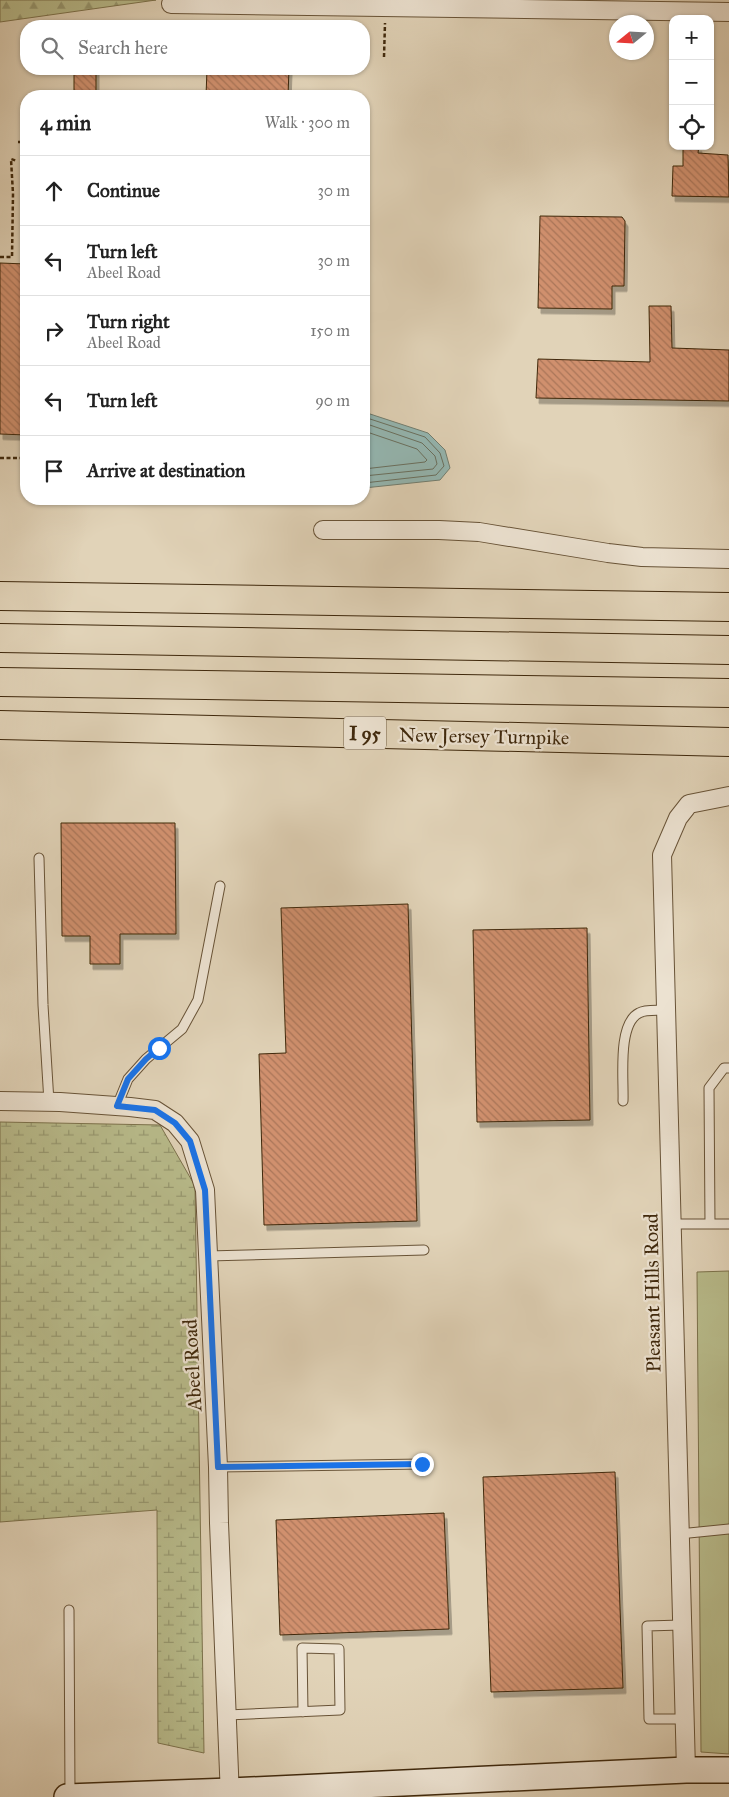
<!DOCTYPE html>
<html lang="en">
<head>
<meta charset="utf-8">
<style>
	body { margin:0; font-family:"IM FELL Great Primer",serif; background:#f2f2f2; color:#222 }
	.controls { position:absolute; right:15px; top:15px; display:grid; overflow:hidden; border-radius:10px; box-shadow:0 1px 4px #0004 }
	.controls button { width:45px; height:45px; display:grid; place-items:center; padding:0; border:0; border-bottom:1px solid #e0e0e0; background:#fff; color:#222; font:25px sans-serif }
	.compass { position:absolute; left:609px; top:15px; width:45px; height:45px; border-radius:50%; background:#fff; box-shadow:0 1px 4px #0004; rotate:252deg }
	.stop { position:absolute; width:15px; height:15px; margin:-11px; border:4px solid #1a73e8; border-radius:50%; background:#fff }
	.stop.end { background:#1a73e8; border-color:#fff; box-shadow:0 1px 5px #0008 }
	.list { margin:0; padding:0; list-style:none }
	h2 { display:flex; justify-content:space-between; align-items:center; height:65px; margin:0; padding:0 20px; font-size:21px }
	h2 small { font-size:16px; font-weight:400; color:#767676 }
	.list li { display:grid; grid-template-columns:32px 1fr auto; gap:15px; align-items:center; box-sizing:border-box; height:70px; padding:0 20px; border-top:1px solid #e0e0e0 }
	.list b { display:block; font-size:19px; white-space:nowrap }
	.list p { margin:0; font-size:16px; white-space:nowrap; color:#767676 }
	.list em { font-size:16px; font-style:normal; color:#767676 }
	.icon { flex:none; width:28px; height:28px; fill:none; stroke:currentColor; stroke-width:2; stroke-linecap:round; stroke-linejoin:round }
	.map { position:relative; flex:none; width:729px; height:1797px; overflow:hidden }
	.search { position:absolute; background:#fff; box-shadow:0 1px 4px #0004; left:20px; top:20px; width:350px; height:55px; display:flex; align-items:center; gap:12px; box-sizing:border-box; padding:0 18px; border-radius:20px; color:#767676; font-size:19px }
	.panel { position:absolute; background:#fff; box-shadow:0 1px 4px #0004; left:20px; top:90px; width:350px; height:415px; border-radius:20px }
	.map>svg:first-child { display:block }
	.green { fill:#b8bb8b; stroke:#7c724c }
	.forest { fill:url(#forest-firs); stroke:#7c724c }
	.wetland { fill:url(#wetland-marsh); stroke:#7c724c }
	.water { fill:#94b7b2; stroke:#727e70 }
	.lines { fill:none; stroke-linecap:round; stroke-linejoin:round }
	.shore { stroke:#6a705f; stroke-width:1 }
	.building { fill:url(#building-back-hatch); stroke:#3f280c; filter:url(#shadow) }
	.lane-casing { stroke:#685337; stroke-width:11 }
	.street-casing { stroke:#685337; stroke-width:20 }
	.secondary-casing { stroke:#3f280c; stroke-width:28 }
	.highway-casing { stroke:#3f280c; stroke-width:30 }
	.path { stroke:#3f280c; stroke-width:2.5; stroke-dasharray:4 2.5; stroke-linecap:butt }
	.lane { stroke:#ece2d1; stroke-width:9 }
	.street { stroke:#ece2d1; stroke-width:18 }
	.secondary { stroke:#ece2d1; stroke-width:25 }
	.highway { stroke:#e1d3b8; stroke-width:28 }
	.route { stroke:#1a73e8; stroke-width:6 }
	.labels { text-anchor:middle; dominant-baseline:central; stroke-width:4.5; stroke-linejoin:round; paint-order:stroke }
	.shield { fill:#ece2d1; stroke:#736047; stroke-width:1 }
	.shield-label { font-size:19px; font-weight:bold; fill:#3f280c }
	.street-label { font-size:20px; fill:#3f280c; stroke:#ece2d1 }
</style>
</head>
<body>
<div class="map">
<svg width="729" height="1797" viewBox="0 0 729 1797">
	<defs>
		<pattern id="forest-firs" width="22" height="20" patternUnits="userSpaceOnUse" patternTransform="scale(1.25)"><rect width="22" height="20" fill="#b8bb8b"/><path d="M5 1l3.5 6h-7zM16 11l3.5 6h-7z" fill="#979870"/></pattern>
		<pattern id="wetland-marsh" width="20" height="14" patternUnits="userSpaceOnUse" patternTransform="scale(1.25)"><rect width="20" height="14" fill="#b8bb8b"/><path d="M1 5h8M5 5V1M11 12h8M15 12V8" fill="none" stroke="#979870"/></pattern>
		<pattern id="building-back-hatch" width="6" height="6" patternUnits="userSpaceOnUse" patternTransform="scale(1.25)"><rect width="6" height="6" fill="#d0906e"/><path d="M-1 5l2 2M0 0l6 6M5-1l2 2" fill="none" stroke="#aa7659"/></pattern>
		<filter id="shadow"><feDropShadow dx="3" dy="5.5" stdDeviation="0" flood-color="#0004"/></filter>
	</defs>
	<rect width="100%" height="100%" fill="#e1d3b8"/>
	<filter id="stains"><feTurbulence type="fractalNoise" baseFrequency=".004" numOctaves="4"/><feColorMatrix values="0 0 0 0 .2 0 0 0 0 .09 0 0 0 0 .02 0 0 0 .5 -.17"/></filter>
	<radialGradient id="worn" r=".72"><stop offset=".6" stop-color="#630" stop-opacity="0"/><stop offset="1" stop-color="#630" stop-opacity=".3"/></radialGradient>
	<!-- green -->
	<path class="green" d="M729,1271V1754L701,1752L697,1272Z"/>
	<!-- forest -->
	<path class="forest" d="M0,0H156L0,22Z"/>
	<!-- wetland -->
	<path class="wetland" d="M0,1122L160,1125L195,1186L204,1753L158,1743L157,1510L0,1522Z"/>
	<!-- water -->
	<path class="water" d="M364,412L428,433L445,450L450,468L440,480L364,488Z"/>
	<g class="lines">
		<!-- shore -->
		<path class="shore" d="M364,417L425,437L440,453L444,466L436,475L364,483
			M364,423L422,443L435,456L437,464L433,469L364,476
			M364,431L417,449L427,460L425,462L364,469"/>
	</g>
	<!-- building -->
	<path class="building" d="M74,69H96V96H74Z
		M207,69H289L288,96H206Z
		M683,146H699L698,153L728,155L729,197L672,196L673,166H683Z
		M540,216L622,217L625,221L624,286H612V309L538,308Z
		M0,263L26,264V435L0,434Z
		M649,306H671L672,348L729,350V401L536,398L538,359L650,362Z
		M61,823H175L176,934H120V964H90V936H62Z
		M408,904L417,1221L264,1225L259,1054L286,1053L281,908Z
		M587,928L590,1120L477,1122L473,930Z
		M615,1472L623,1688L491,1692L483,1477Z
		M444,1513L449,1629L280,1635L276,1520Z"/>
	<g class="lines">
		<defs>
			<path id="lane" d="M39,858L43,1005L49,1102
				M623,1101C624,1080 617,1024 639,1013C646,1009 658,1011 666,1010
				M117,1106L128,1079L146,1059L182,1029L198,1000L220,886
				M672,1224H729
				M710,1224L709,1088L724,1068H729
				M208,1256L424,1250
				M218,1467L423,1464
				M679,1534L729,1529
				M69,1610L70,1794
				M681,1625L647,1626L649,1719H684
				M227,1715L340,1710L339,1649L302,1648L303,1712"/>
			<path id="street" d="M171,4L729,12
				M323,530H439L479,532L608,553L642,557L729,559
				M0,1101L60,1102L130,1107L155,1110L175,1123L190,1141L205,1190L218,1467L219,1523L230,1797
				M686,1770L662,855L678,818L689,804L729,796"/>
			<path id="secondary" d="M67,1797L230,1791L686,1770H729"/>
			<path id="highway" d="M0,596L729,607
				M0,638L729,650
				M0,682L729,693
				M0,725L729,742"/>
		</defs>
		<!-- lane casing -->
		<use href="#lane" class="lane-casing"/>
		<!-- street casing -->
		<use href="#street" class="street-casing"/>
		<!-- secondary casing -->
		<use href="#secondary" class="secondary-casing"/>
		<!-- highway casing -->
		<use href="#highway" class="highway-casing"/>
		<!-- path -->
		<path class="path" d="M318,26L326,24L327,21
			M384,57L385,23
			M18,142H26
			M0,257H12L13,194L11,159L17,161
			M0,458H26"/>
		<!-- lane -->
		<use href="#lane" class="lane"/>
		<!-- street -->
		<use href="#street" class="street"/>
		<!-- secondary -->
		<use href="#secondary" class="secondary"/>
		<!-- highway -->
		<use href="#highway" class="highway"/>
	</g>
	<g class="lines">
		<!-- route -->
		<path class="route" d="M159,1048L146,1059L128,1079L117,1106L155,1110L175,1123L190,1141L205,1190L218,1467L422,1464"/>
	</g>
	<g class="labels">
		<!-- shield labels -->
		<rect class="shield" x="344" y="716.5" width="42" height="33" rx="4"/>
		<g class="shield-label">
			<text x="365" y="733">I 95</text>
		</g>
		<!-- street labels -->
		<g class="street-label">
			<text transform="translate(484 736) rotate(1)">New Jersey Turnpike</text>
			<text transform="translate(652 1293) rotate(-91)">Pleasant Hills Road</text>
			<text transform="translate(192 1365) rotate(-93)">Abeel Road</text>
		</g>
	</g>
	<rect width="100%" height="100%" filter="url(#stains)"/>
	<rect width="100%" height="100%" fill="url(#worn)"/>
</svg>
<div class="controls">
<button>+</button>
<button>−</button>
<button><svg class="icon" aria-label="locate" viewBox="0 0 24 24"><circle cx="12" cy="12" r="6"/><path d="M12 2v4M12 18v4M2 12h4M18 12h4"/></svg></button>
</div>
<svg class="compass" viewBox="-18 -18 36 36"><path d="M0-13l5 13h-10z" fill="#e53935"/><path d="M0 13l5-13h-10z" fill="#767676"/></svg>
<div class="stop" style="left:159px;top:1048px"></div>
<div class="stop end" style="left:422px;top:1464px"></div>
<div class="search"><svg class="icon" aria-label="search" viewBox="0 0 24 24"><circle cx="10" cy="10" r="6"/><path d="M15 15l6 6"/></svg>Search here</div>
<section class="panel">
<h2>4 min<small>Walk · 300 m</small></h2>
<ul class="list">
<li><svg class="icon" aria-label="ahead" viewBox="0 0 24 24"><path d="M12 20V5M6 11l6-6 6 6"/></svg><div><b>Continue</b></div><em>30 m</em></li>
<li><svg class="icon" aria-label="left" viewBox="0 0 24 24"><path d="M17 20v-9H6M10 6l-5 5 5 5"/></svg><div><b>Turn left</b><p>Abeel Road</p></div><em>30 m</em></li>
<li><svg class="icon" aria-label="right" viewBox="0 0 24 24"><path d="M7 20v-9h11M14 6l5 5-5 5"/></svg><div><b>Turn right</b><p>Abeel Road</p></div><em>150 m</em></li>
<li><svg class="icon" aria-label="left" viewBox="0 0 24 24"><path d="M17 20v-9H6M10 6l-5 5 5 5"/></svg><div><b>Turn left</b></div><em>90 m</em></li>
<li><svg class="icon" aria-label="arrive" viewBox="0 0 24 24"><path d="M6 21V4h12l-3 4 3 4H6"/></svg><div><b>Arrive at destination</b></div></li>
</ul>
</section>
</div>
</body>
</html>
